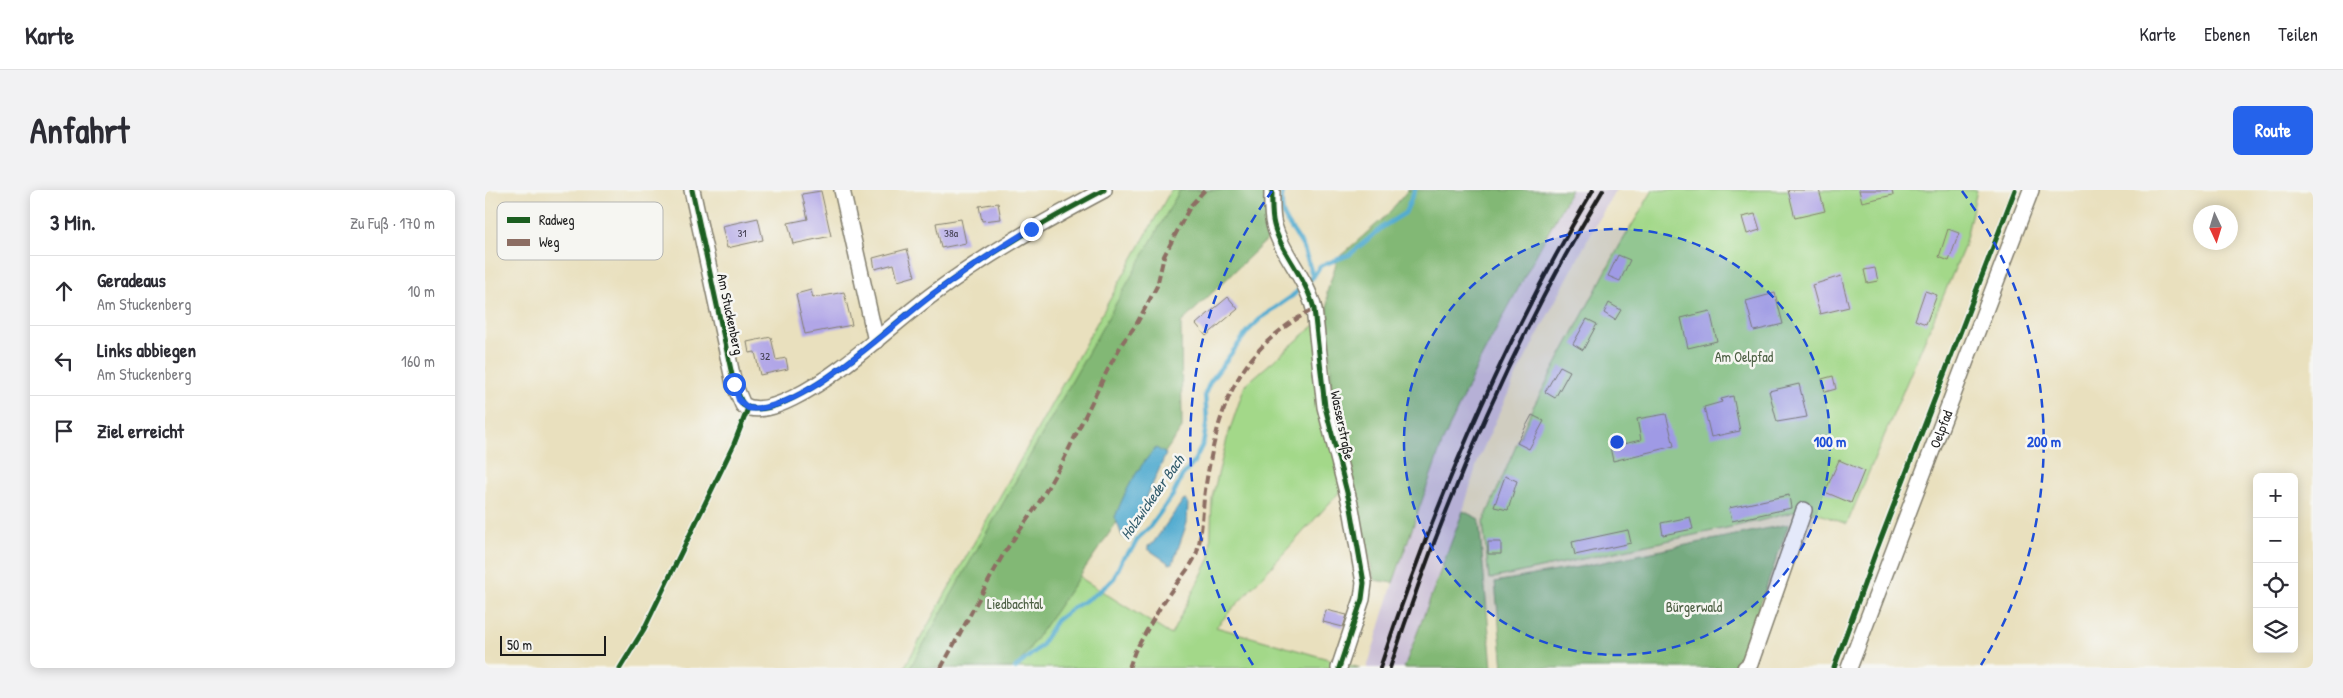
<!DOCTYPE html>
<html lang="de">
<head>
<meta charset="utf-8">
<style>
	body { margin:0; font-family:"Patrick Hand",sans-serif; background:#f2f2f3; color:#2b2b33 }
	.controls { position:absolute; right:15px; bottom:15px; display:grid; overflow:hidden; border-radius:8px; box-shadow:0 2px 12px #0003 }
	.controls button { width:45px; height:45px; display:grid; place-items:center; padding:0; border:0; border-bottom:1px solid #e1e1e2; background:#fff; color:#2b2b33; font:25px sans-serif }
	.compass { position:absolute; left:1708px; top:15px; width:45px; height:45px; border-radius:50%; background:#fff; box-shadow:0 2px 12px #0003; rotate:176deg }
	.scale { position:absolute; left:15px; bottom:12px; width:106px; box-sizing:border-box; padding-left:5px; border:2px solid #1c1c1c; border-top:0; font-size:14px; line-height:18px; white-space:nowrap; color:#1c1c1c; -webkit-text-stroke:4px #f6f6f2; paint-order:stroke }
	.stop { position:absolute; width:15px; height:15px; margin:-11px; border:4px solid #2563eb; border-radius:50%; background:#fff }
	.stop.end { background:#2563eb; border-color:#fff; box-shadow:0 1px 5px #0008 }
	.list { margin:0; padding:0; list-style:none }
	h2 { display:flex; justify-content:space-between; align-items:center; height:65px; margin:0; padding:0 20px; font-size:21px }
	h2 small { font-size:16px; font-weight:400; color:#7c7c81 }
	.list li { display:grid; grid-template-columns:32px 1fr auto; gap:15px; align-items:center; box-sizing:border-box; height:70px; padding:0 20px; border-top:1px solid #e1e1e2 }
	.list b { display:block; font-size:19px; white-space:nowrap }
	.list p { margin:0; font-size:16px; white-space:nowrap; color:#7c7c81 }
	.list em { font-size:16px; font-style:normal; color:#7c7c81 }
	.icon { flex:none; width:28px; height:28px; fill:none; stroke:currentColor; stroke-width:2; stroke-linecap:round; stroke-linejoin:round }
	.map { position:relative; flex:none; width:1828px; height:478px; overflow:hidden; border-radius:8px }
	header { display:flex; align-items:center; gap:30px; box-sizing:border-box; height:70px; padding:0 25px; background:#fff; border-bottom:1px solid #e1e1e2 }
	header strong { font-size:24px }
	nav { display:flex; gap:28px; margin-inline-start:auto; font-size:18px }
	.intro { display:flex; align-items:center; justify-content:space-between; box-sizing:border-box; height:120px; padding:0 30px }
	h1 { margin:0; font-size:35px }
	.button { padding:12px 22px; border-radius:8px; background:#2563eb; color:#fff; font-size:18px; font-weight:700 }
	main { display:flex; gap:30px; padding:0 30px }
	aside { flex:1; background:#fff; border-radius:8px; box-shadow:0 2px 12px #0003 }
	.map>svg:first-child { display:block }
	.industrial { fill:#cbbfd6 }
	.green { fill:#a3d889; stroke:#607a52 }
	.forest { fill:#82b875; stroke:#4f6a48 }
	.water { fill:#52acd0; stroke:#376476 }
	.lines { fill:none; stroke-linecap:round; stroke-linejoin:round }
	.stream { stroke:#52acd0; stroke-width:4.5 }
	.building { fill:#b1a6e7 }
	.minor-casing { stroke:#827e6d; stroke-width:18 }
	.minor { stroke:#fff; stroke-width:15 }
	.rail { stroke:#1c1c1c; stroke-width:4 }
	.quiet { stroke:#8d6e63; stroke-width:4; stroke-dasharray:8 4; stroke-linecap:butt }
	.cycleway-casing { stroke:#f6f6f2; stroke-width:8 }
	.cycleway { stroke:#1b5e20; stroke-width:5 }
	.route { stroke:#2563eb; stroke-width:6 }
	.ring { fill:none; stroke:#1d4ed8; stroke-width:2.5; stroke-dasharray:9 6 }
	.labels { text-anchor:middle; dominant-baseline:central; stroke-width:5; stroke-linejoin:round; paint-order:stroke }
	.number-label { font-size:11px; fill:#413e4f }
	.street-label { font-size:14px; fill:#1c1c1c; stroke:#f6f6f2 }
	.park-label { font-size:14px; fill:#4b5e42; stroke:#f6f6f2 }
	.water-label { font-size:15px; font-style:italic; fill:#345d6d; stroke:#f6f6f2 }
	.key { fill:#f6f6f2; stroke:#b5b5b2; stroke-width:1 }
	.key-label { font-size:14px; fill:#1c1c1c }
	.centre { fill:#1d4ed8; stroke:#f6f6f2; stroke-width:2.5 }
	.ring-label { font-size:15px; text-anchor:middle; font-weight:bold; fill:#1d4ed8; stroke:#f6f6f2; stroke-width:5; stroke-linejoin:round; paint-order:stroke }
</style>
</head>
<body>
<header>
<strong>Karte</strong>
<nav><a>Karte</a><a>Ebenen</a><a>Teilen</a></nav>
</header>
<div class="intro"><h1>Anfahrt</h1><a class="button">Route</a></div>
<main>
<aside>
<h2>3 Min.<small>Zu Fuß · 170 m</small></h2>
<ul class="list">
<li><svg class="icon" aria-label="ahead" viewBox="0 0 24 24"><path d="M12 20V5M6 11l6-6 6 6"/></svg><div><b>Geradeaus</b><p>Am Stuckenberg</p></div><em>10 m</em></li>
<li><svg class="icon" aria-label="left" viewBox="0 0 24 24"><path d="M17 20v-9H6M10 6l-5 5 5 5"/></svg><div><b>Links abbiegen</b><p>Am Stuckenberg</p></div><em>160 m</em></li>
<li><svg class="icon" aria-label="arrive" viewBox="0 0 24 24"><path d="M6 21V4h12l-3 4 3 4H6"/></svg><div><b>Ziel erreicht</b></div></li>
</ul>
</aside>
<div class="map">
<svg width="1828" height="478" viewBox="0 0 1828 478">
	<rect width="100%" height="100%" fill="#f6f6f2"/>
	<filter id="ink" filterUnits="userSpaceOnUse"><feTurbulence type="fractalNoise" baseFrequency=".02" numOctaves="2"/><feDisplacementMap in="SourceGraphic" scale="10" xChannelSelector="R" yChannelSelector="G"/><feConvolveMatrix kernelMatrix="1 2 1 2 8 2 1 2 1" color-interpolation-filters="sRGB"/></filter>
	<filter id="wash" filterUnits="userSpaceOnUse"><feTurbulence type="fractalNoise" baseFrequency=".0096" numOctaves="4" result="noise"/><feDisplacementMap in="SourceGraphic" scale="20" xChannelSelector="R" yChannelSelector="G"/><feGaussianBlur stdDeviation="1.12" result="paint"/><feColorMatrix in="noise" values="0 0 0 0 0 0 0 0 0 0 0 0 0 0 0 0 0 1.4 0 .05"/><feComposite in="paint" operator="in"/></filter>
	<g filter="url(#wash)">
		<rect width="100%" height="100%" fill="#e9e0be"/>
		<!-- industrial -->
		<path class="industrial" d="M1086,0H1131L1112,32L1032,184L993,270L978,321L919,478H882L908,393L958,251L995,170Z"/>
		<!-- green -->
		<path class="green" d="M686,0H770L688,109L575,366L599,390L686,445L725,368L727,308L743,245L760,195L843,124L873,282L731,437L875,478H419Z
			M1168,0H1492L1479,57L1362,334L1320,319L1274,331L1004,389L998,333L1046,221L1135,55Z"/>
		<!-- forest -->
		<path class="forest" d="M695,0H783L788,44L696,133L697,238L531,478H425Z
			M923,0H1086L995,170L958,251L908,393L889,390L847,199L842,102L853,68L902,25Z
			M978,321L994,329L1007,478H919Z
			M1304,334L1253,476L1244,478H1018L1010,392L1094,377Z"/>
		<!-- water -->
		<path class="water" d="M671,258L681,264L652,329L641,348L637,346L630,327C640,301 652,278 671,258Z
			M699,309L703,312L702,333L688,373L685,374L663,359V356L668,353Z"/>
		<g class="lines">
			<!-- stream -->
			<path class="stream" d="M798,0C792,29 806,34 818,57C822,66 825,78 828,87
				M530,478L556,456L571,431L586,419L608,406L622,395L629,388L638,368L648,358L653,348L664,338L688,305L697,286L707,275L718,254L722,231L720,204L725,192L763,141L777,127L806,107L828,87L835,76L864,65L899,36L920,23L930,0"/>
		</g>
		<g id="blocks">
			<!-- building -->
			<path class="building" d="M1303,0H1334L1340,21L1310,28Z
				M1374,0H1407L1408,5L1377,12Z
				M336,1L346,46L308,54L303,33L323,29L317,4Z
				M513,13L516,29L497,31L494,16Z
				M1270,24L1275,40L1262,44L1257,27Z
				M273,28L278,50L242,58L237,36Z
				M476,29L481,53L456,58L451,33Z
				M1463,39L1474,43L1464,71L1454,67Z
				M422,59L430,86L413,91L409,74L390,79L388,68Z
				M1133,65L1145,70L1135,91L1123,86Z
				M1390,78L1393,91L1382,93L1379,80Z
				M1356,86L1364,117L1335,124L1327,95Z
				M326,100L328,108L359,102L367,135L320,144L311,104Z
				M1440,101L1452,105L1441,134L1430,130Z
				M1290,103L1298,134L1269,141L1261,111Z
				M743,107L753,119L721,146L711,134Z
				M1124,113L1136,120L1130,130L1119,123Z
				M1225,121L1232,151L1203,158L1196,128Z
				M1102,129L1112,134L1098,160L1088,154Z
				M286,147L291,170L301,168L303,179L275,185L270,162L264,163L262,152Z
				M1075,176L1085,181L1070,208L1060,202Z
				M1348,186L1351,199L1340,202L1337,189Z
				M1314,194L1322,227L1292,232L1284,201Z
				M1248,206L1255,241L1226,247L1219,217L1237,212L1236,209Z
				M1181,224L1189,256L1128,271L1125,257L1156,250L1152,229Z
				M1047,225L1059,231L1044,259L1032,253Z
				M1354,270L1379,281L1366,313L1340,302Z
				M1020,286L1032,291L1023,320L1009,317Z
				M1304,305L1306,318L1247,331L1244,318Z
				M1205,327L1208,339L1178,345L1176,333Z
				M1143,340L1146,353L1090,365L1087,352Z
				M1003,352H1016V364H1003Z
				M841,420L862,425L858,437L838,432Z"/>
		</g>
	</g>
	<g filter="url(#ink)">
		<use href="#blocks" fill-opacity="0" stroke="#827e6d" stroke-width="1"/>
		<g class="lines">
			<defs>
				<g id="minor">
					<path d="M207,0L249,194L258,215C273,224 294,215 308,208C360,182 402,138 448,104C502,64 559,32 619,0"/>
					<path d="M357,0L391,151"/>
					<path d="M787,0C787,12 786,24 789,35C796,63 821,87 829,119L840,217L866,318L879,393L877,409L854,478"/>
					<path d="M1260,478L1265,474L1319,320"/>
					<path id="s1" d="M1364,478L1546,0"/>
				</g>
			</defs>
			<!-- minor casing -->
			<use href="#minor" class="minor-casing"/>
			<!-- minor -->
			<use href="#minor" class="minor"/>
			<!-- rail -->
			<path class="rail" d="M895,478C950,312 1018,151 1108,0
				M905,478C959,312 1028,150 1118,0"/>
			<!-- quiet -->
			<path class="quiet" d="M456,478L519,363L553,314L578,271L624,177L638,152L651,135L672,96L679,66L706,15L720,0
				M644,478L650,461C662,441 673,419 687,400C695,388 708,375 712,362C718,341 717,316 721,294C734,214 754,158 829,119"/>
			<defs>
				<path id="cycleway" d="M207,0L249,194L258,215C273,224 294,215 308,208C360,182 402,138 448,104C502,64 559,32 619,0
					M787,0C787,12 786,24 789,35C796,63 821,87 829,119L840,217L866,318L879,393L877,409L854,478
					M135,478L159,439L249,254L263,218
					M1349,478L1390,364L1530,0"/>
			</defs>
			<!-- cycleway casing -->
			<use href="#cycleway" class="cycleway-casing"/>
			<!-- cycleway -->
			<use href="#cycleway" class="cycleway"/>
		</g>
	</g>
	<g class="lines" filter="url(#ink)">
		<!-- route -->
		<path class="route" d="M249,194L254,210L263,218C315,226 406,135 448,104C480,81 513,59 546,39"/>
	</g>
	<!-- distance rings -->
	<circle cx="1132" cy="252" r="213" fill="#1d4ed8" fill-opacity=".12"/>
	<g class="ring">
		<circle cx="1132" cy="252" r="213"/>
		<path d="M768 475A427 427 0 0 1 787 1M1477 1A427 427 0 0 1 1496 475"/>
	</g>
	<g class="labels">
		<!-- number labels -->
		<g class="number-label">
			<text x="257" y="43">31</text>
			<text x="466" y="43">38a</text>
			<text x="280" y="166">32</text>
		</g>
		<!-- street labels -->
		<g class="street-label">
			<text transform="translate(246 124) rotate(78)">Am Stuckenberg</text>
			<text transform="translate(858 235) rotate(78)">Wasserstraße</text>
			<text stroke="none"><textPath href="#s1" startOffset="256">Oelpfad</textPath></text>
		</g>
		<!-- park labels -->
		<g class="park-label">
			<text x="1259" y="166">Am Oelpfad</text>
			<text x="530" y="413">Liedbachtal</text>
			<text x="1209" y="416">Bürgerwald</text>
		</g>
		<!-- water labels -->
		<g class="water-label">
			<text transform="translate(667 307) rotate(-55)">Holzwickeder Bach</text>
		</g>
	</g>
	<!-- legend -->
	<rect x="12" y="12" width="166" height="58" rx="8" class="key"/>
	<rect x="22" y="27" width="23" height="6" fill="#1b5e20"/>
	<rect x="22" y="49" width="23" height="7" fill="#8d6e63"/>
	<g class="key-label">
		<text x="54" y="35">Radweg</text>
		<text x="54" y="57">Weg</text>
	</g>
	<circle cx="1132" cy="252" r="8" class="centre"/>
	<g class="ring-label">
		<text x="1345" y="257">100 m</text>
		<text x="1559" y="257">200 m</text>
	</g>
</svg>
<div class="controls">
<button>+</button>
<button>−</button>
<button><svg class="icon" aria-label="locate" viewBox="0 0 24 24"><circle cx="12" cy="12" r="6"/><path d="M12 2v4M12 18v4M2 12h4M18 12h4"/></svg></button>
<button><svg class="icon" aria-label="layers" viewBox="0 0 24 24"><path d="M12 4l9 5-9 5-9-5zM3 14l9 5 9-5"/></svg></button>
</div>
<svg class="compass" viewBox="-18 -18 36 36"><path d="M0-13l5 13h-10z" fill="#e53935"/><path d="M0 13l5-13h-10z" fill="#7c7c81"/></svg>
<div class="scale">50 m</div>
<div class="stop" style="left:249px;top:194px"></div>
<div class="stop end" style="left:546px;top:39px"></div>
</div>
</main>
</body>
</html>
